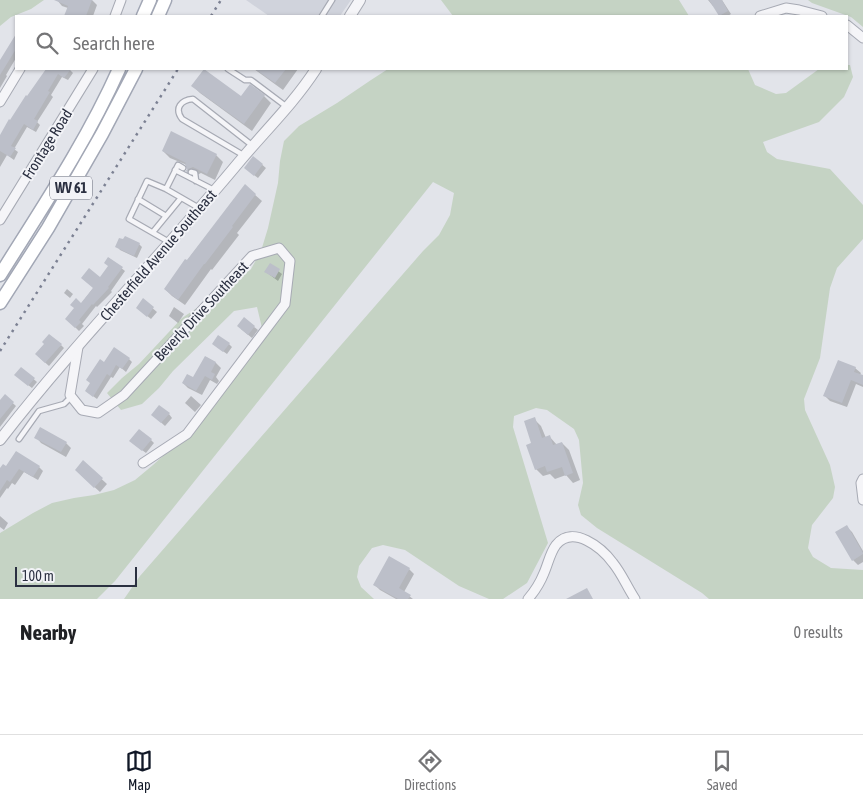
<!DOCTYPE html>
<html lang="en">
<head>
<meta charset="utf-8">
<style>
	body { margin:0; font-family:"Asap Condensed",sans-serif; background:#f6f6f6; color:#202124 }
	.scale { position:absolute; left:15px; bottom:12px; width:122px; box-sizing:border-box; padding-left:5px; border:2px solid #2b3041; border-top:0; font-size:14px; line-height:18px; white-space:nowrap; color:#2b3041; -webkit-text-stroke:4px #f2f3f7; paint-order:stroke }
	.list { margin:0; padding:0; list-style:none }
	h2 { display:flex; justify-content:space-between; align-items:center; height:65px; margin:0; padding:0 20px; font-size:21px }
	h2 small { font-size:16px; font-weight:400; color:#757577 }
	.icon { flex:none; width:28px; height:28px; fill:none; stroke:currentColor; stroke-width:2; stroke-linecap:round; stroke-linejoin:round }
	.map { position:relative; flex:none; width:863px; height:599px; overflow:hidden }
	.search { position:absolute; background:#fff; box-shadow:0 1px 4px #0004; left:15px; right:15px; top:15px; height:55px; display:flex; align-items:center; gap:12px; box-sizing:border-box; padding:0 18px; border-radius:0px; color:#757577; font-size:19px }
	.sheet { height:135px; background:#fff }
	nav { display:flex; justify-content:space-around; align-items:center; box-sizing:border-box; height:70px; border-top:1px solid #e0e0e0; background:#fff; font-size:14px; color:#757577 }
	nav a { display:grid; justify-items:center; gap:2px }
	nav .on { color:#111827 }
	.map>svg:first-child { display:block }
	.built { fill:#d0d3dc }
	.green { fill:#c5d3c4 }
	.shadow { fill:#0003 }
	.building { fill:#bcbfc9 }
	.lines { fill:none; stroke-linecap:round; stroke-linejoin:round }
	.service-casing { stroke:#a7aab4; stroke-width:7 }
	.minor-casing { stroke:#a7aab4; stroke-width:11 }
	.tertiary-casing { stroke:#a7aab4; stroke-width:12 }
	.primary-casing { stroke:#a2a7b5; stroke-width:15 }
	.service { stroke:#f5f5f8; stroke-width:4.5 }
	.minor { stroke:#f5f5f8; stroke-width:9 }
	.tertiary { stroke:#f5f5f8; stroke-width:10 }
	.primary { stroke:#fff; stroke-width:12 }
	.rail { stroke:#7c8193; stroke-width:2.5; stroke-dasharray:2.5 5; stroke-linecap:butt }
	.labels { text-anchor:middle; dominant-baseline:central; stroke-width:4; stroke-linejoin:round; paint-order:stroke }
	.shield { fill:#f2f3f7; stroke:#676a78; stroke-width:1 }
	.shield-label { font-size:14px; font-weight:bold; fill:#2b3041 }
	.street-label { font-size:15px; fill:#2b3041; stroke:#f2f3f7 }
</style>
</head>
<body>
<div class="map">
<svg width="863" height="599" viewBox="0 0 863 599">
	<rect width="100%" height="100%" fill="#e2e4ea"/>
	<!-- built -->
	<path class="built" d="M246,0H351L340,16H269Z"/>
	<!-- green -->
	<path class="green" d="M0,0H44L31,9L11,17L0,26Z
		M441,0H679L689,16H453Z
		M808,0H863V27L851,17L812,3Z
		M847,65H850L853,77L844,97L819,122L763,142L767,152L777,159L830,169L863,205V239L837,268L830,288L820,358L804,399L805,410L830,465L835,487L833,498L812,525L808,548L813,557L831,568L863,570V599H709L702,593L597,528L581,515L578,505L583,483L579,440L574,429L547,410L536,408L514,416L513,427L548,543L527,583L503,599H489L459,586L405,550L383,545L372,548L359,566L357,577L361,587L374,599H124L140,576L423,251L439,235L450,215L454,193L433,182L115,581L97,599H0V533L33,513L52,503L74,498L94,495L114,490L135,480L153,465L186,435L262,328L257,307L234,311L173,371L159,388L142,404L121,410L107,393L122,378L139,364L182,318L234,283L251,269L261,251L268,228L278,183L280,161L284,141L299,126L337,103L371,80L388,69H748L755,85L776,94L786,93L819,69H847Z"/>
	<!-- shadow -->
	<path class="shadow" d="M57,0H92L97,5L93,16H65L68,8L62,6Z
		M708,0H722L731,14L728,16H721L714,5L713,6Z
		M16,37V58L6,75L7,76L0,88V62Z
		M47,69H69L73,73L68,80L62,77L51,95L53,97L37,122L40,125L36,132L27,127L14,149L18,152L14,160L7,155L0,167V138Z
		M254,69H298L283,90Z
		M193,86L242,98L250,86L264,96L271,103L252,131L200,93Z
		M163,151L216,155L223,162L215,180L201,173L195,176L194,178L187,171L188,169L187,165L170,158Z
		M254,158L266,168L258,178L249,171Z
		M245,186L262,201L237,233L239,235L212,270L211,269L185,305L172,296L165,289Z
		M139,244L142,247L137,258L120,250L117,246Z
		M109,258L125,271L111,291L112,292L97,307L96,306L82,324L84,326L79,331L67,319L81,304L110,266Z
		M270,265L282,274L278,281L266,272Z
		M67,289L73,294L70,298L64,293Z
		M143,300L157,312L151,319L141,311Z
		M174,307L184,314L178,323L169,316Z
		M244,319L258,330L252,338L241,329Z
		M229,344L232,347L227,354L217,347Z
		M61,345L64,348L49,366L40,358Z
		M206,357L216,363L221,368L216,377L219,381L217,384L210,380L202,395L188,388L183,383L194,379Z
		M129,359L132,362L126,372L120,367L113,378L111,377L97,399L86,391L104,363Z
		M21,368L37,382L32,388L19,378Z
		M855,368L861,373L860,375L863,376V387L856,384L847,407L830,401L824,395Z
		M5,396L16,406L0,427V402Z
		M191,396L201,405L195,412L185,403Z
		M169,414L172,418L165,426L156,418Z
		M534,419L541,426L546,438L549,436L557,445L562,443L569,450L580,480L573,483L566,475L555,479L550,474L543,476L536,469L533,443Z
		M36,437L66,443L71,448L66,457L41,443Z
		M151,440L154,443L146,453L134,444Z
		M16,452L39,467L43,471L38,480L24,472L15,485L12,483L8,489L7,488L0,498V470L7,468Z
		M83,462L107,484L100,492L81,475Z
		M0,516L8,523L4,530L0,527Z
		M847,527L852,532L863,551V562L858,565L853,560Z
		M409,569L414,574L404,592L413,599H396L380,590L375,585Z"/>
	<!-- building -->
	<path class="building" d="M54,0H92L86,16H64L68,6Z
		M709,0H722L728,11L719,16Z
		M16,34V49L0,75V60Z
		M46,69H71L64,78L58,74L48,91L50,92L34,119L38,121L33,130L24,124L11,146L16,148L10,157L0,151V135L9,119L10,120L26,95L27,96Z
		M204,69L241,96L250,84L265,95L244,124L191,86Z
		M255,69H286L275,83Z
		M171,131L217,154L207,174L193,167L188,169L187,172L186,171L187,169L185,164L186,163L162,151Z
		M253,156L263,164L254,176L244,168Z
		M245,184L256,194L232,226L233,227L205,264H204L178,300L164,289L185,259L187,260Z
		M125,236L140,243L134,256L115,247L119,238L123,239Z
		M108,257L123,267L108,287L109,288L93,305L92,304L79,320L81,322L75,328L65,319L74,308L70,305L76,298L81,303L93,288L81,278L89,268L100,277L108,266L104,263Z
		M270,263L280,269L275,278L264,272Z
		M143,298L154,307L147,317L136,308Z
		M244,317L255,326L248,335L237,326Z
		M49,334L62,344L45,363L35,354L44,344L42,342Z
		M218,335L230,343L223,352L212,344Z
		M114,347L130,358L122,369L116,365L110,376L107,374L93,397L85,391L90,383L86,380L100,359L104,362Z
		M205,356L216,362L211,372L215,374L212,380L205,376L196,391L182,383L187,374L193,377Z
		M838,360L856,367L854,372L863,375V385L851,380L842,403L823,396Z
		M21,367L35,378L28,386L14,375Z
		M5,394L14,402L0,419V400Z
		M159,405L170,413L161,423L151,415Z
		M535,417L542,438L550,435L553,445L562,442L573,473L565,476L562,467L547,472L545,466L535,470L526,445L531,443L524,421Z
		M40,427L67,442L61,452L34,438Z
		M139,429L152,439L142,451L129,441Z
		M16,451L40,466L33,477L19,469L10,482L7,480L0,491V468L3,464L6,466Z
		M83,460L103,478L94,488L75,470Z
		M847,525L863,553V554L852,561L835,532Z
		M389,556L410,568L399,588L411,595L408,599H398L373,585Z
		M587,588L593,599H566Z"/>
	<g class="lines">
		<defs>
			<path id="service" d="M322,16L332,0
				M228,69L245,80H251L287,107
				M243,155L182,119C174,108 181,100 193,99L253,146
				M175,170L214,190
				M191,172L195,173L196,181
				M166,189L178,165L183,168
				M138,199L166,216
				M153,232L181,198
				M169,242L129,219L147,181L166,189L199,208
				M19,439L39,411L64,404L71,397"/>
			<path id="minor" d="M115,16L121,0
				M760,16L786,8L799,10L822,16
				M847,25L863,38
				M0,102L20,69
				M0,220L93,69
				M78,347L70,395L82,410L98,413L124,395L252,256L279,248L290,261L285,304L187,434L143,463
				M863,479L861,483L863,500
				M528,599C535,591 540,583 544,573C548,564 550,553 556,545C573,524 602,548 613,563C622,574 627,587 635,599"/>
			<path id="tertiary" d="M350,16L360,0
				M0,440C75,343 161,256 239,162C265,131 294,103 316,69"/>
			<path id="primary" d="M143,16L150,0
				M158,16L165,0
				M0,275C42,208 87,141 119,69
				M0,303L48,228L102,134L136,69"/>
		</defs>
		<!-- service casing -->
		<use href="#service" class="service-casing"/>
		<!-- minor casing -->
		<use href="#minor" class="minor-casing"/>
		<!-- tertiary casing -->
		<use href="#tertiary" class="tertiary-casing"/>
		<!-- primary casing -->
		<use href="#primary" class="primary-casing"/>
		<!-- service -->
		<use href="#service" class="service"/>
		<!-- minor -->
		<use href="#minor" class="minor"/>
		<!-- tertiary -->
		<use href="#tertiary" class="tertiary"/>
		<!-- primary -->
		<use href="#primary" class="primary"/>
		<!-- rail -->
		<path class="rail" d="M211,16L221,0
			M0,351L178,69"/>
	</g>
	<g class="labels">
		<!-- shield labels -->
		<rect class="shield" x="50" y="176.5" width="42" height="23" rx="4"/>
		<g class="shield-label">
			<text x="71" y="188">WV 61</text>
		</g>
		<!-- street labels -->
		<g class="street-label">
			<text transform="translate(47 144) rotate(-58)">Frontage Road</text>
			<text transform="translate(158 255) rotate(-49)">Chesterfield Avenue Southeast</text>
			<text transform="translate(201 311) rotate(-47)">Beverly Drive Southeast</text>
		</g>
	</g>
</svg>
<div class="scale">100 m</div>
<div class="search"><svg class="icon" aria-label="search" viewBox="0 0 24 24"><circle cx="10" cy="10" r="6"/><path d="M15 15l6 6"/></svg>Search here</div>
</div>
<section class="sheet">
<h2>Nearby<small>0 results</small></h2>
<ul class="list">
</ul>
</section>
<nav>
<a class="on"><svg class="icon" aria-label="map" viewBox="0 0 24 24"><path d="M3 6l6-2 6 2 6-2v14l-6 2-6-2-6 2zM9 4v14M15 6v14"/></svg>Map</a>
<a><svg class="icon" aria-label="directions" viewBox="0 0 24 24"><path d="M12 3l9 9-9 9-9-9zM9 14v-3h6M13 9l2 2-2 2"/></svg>Directions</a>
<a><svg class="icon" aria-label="saved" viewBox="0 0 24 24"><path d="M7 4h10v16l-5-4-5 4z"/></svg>Saved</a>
</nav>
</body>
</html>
